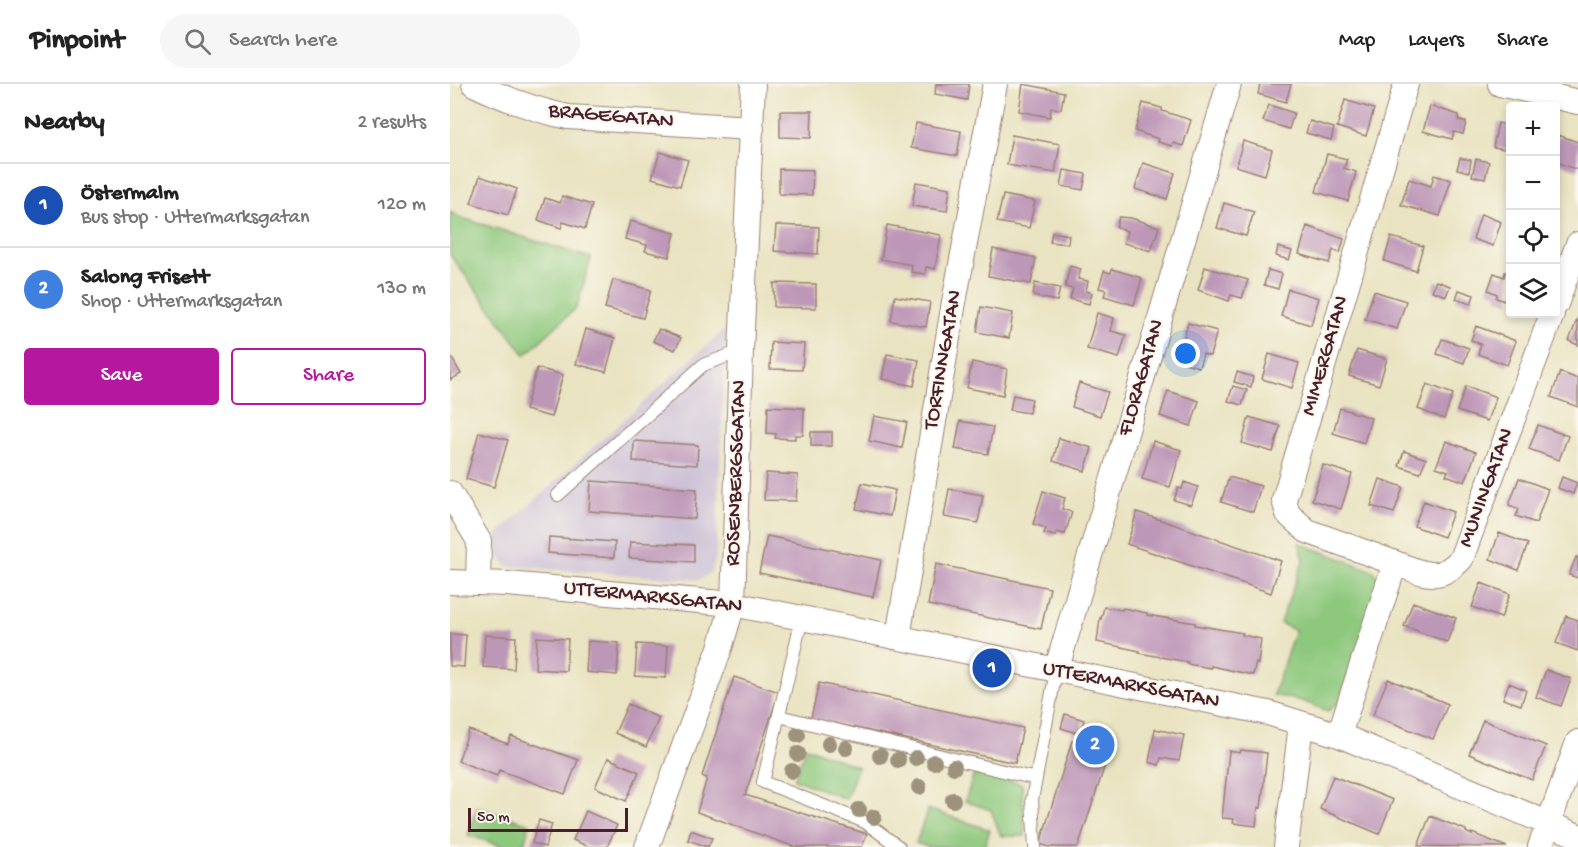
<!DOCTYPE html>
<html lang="en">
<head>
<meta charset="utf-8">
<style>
	body { margin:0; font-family:"Gochi Hand",sans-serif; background:#f6f6f6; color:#222 }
	.controls { position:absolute; right:18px; top:18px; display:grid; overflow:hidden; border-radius:6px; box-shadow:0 3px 9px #0003 }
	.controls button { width:54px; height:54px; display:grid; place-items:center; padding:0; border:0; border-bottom:2px solid #e0e0e0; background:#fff; color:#222; font:30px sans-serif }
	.scale { position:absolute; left:18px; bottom:15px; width:160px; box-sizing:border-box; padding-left:6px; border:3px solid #4a1f2b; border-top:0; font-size:16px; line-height:21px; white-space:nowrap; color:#4a1f2b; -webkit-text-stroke:4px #fbf7ec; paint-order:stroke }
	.you { position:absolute; left:736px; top:270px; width:21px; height:21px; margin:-15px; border:4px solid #fff; border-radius:50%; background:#1a73e8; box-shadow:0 0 0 9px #1a73e833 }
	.badge { display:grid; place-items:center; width:39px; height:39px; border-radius:50%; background:#b5179e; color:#fff; font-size:20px; font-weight:700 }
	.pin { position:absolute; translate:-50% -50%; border:3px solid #fff; box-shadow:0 2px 6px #0006 }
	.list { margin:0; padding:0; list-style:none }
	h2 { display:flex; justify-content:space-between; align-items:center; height:78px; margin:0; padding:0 24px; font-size:26px }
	h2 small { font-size:20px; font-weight:400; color:#767676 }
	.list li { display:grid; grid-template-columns:39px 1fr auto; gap:18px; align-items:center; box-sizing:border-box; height:84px; padding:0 24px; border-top:2px solid #e0e0e0 }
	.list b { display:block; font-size:22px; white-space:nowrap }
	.list p { margin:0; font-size:20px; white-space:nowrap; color:#767676 }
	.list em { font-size:20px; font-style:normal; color:#767676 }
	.actions { display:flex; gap:12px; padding:18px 24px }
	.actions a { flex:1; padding:14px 0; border:2px solid #b5179e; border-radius:6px; text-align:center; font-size:21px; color:#b5179e }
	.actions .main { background:#b5179e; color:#fff }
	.icon { flex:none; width:33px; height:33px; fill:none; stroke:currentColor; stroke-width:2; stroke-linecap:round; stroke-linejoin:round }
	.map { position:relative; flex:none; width:1128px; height:763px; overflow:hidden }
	header { display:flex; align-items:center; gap:36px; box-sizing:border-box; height:84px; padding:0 30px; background:#fff; border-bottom:2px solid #e0e0e0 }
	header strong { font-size:28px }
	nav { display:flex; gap:33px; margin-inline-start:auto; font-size:21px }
	.search { width:420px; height:54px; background:#f6f6f6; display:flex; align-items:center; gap:15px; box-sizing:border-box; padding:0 21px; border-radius:33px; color:#767676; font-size:22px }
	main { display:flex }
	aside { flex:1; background:#fff }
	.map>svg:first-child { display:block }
	.industrial { fill:#cbbfd5 }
	.green { fill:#8dc87d; stroke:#6c7454; stroke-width:1.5 }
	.building { fill:#bd97b8 }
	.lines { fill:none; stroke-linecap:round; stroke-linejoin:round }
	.lane-casing { stroke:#9a8176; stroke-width:14 }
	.street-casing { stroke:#9a8176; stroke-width:26 }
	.lane { stroke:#fff; stroke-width:12 }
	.street { stroke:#fff; stroke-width:24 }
	.tree { fill:#9d937c }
	.labels { text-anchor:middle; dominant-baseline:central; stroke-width:4.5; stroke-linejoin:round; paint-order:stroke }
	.street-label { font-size:22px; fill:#4a1f2b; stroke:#fbf7ec }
</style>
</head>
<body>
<header>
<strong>Pinpoint</strong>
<div class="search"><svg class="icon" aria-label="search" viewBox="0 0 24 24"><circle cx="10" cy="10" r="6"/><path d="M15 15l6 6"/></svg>Search here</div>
<nav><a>Map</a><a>Layers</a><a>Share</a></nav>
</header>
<main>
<aside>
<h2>Nearby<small>2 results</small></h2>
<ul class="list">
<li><span class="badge" style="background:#1a4fb4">1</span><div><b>Östermalm</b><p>Bus stop · Uttermarksgatan</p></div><em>120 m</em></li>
<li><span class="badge" style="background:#3f7fe0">2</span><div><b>Salong Frisett</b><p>Shop · Uttermarksgatan</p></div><em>130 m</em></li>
</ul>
<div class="actions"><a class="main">Save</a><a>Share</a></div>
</aside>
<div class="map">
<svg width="1128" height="763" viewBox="0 0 1128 763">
	<rect width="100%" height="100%" fill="#fbf7ec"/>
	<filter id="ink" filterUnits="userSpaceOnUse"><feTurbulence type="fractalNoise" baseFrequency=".0167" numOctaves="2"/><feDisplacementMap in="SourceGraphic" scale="12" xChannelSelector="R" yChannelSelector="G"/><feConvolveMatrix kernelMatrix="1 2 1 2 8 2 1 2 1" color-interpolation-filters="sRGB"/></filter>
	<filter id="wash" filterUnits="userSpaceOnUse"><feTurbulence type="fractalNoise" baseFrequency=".008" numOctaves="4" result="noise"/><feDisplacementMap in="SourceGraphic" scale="24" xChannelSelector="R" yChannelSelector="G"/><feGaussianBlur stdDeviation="1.35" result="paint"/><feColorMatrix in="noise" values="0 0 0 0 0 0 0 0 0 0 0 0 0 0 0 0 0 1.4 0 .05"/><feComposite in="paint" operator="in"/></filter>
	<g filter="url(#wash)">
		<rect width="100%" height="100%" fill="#e9e3c1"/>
		<!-- industrial -->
		<path class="industrial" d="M276,244L266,472L261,489L249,496L57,482L50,473L45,452Z"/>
		<!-- green -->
		<path class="green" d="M0,128L9,133L141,174L127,223L75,271L0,171Z
			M849,459L924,487L930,499L890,618L878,627L852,617L823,611L845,546L830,539L854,475Z
			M356,663L408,683L396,715L344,695Z
			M525,687L572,700L575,752H551L541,726L515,717Z
			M27,723L80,740L73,763H55L18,751Z
			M478,725L540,746L534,763H477L466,759Z"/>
		<g id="blocks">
			<!-- building -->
			<path class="building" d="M486,0H519L517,16L485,10Z
				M573,0L614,8L611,25L601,24L600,33L569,27Z
				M810,0H841L836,18L808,10Z
				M895,16L924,25L916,52L887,43Z
				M693,19L712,24V27L741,36L733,62L723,59L722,62L708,58L709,55L685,47Z
				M819,21L844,29L839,45L813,37Z
				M980,22L1009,31L1008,36L1016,38L1013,50L1004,48L1002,55L973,47Z
				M330,27H362L361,54L330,53Z
				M860,37L884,44L881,56L856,49Z
				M466,39L511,47L507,72L461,64Z
				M1048,39L1060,42V66L1043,63Z
				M562,51L610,60L605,89L557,81Z
				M1108,51L1128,58V86L1106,78V58Z
				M793,57L822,66L815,91L786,82Z
				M210,68L238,76L230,102L202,94Z
				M877,70L897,75L894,84L906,88L898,117L866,108Z
				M1010,74L1021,76L1019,88L1007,85Z
				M1026,75L1039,78L1035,95L1022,92Z
				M693,79L725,89L717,115L685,105Z
				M329,85L363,86L362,111L329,110Z
				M614,86L636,90L633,106L611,102Z
				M984,91L1001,96L990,132L951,121L959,95L981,102Z
				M30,92L67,105L58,131L21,119Z
				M466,98L500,104L497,127L462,122Z
				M553,111L585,117L579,144L547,138Z
				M112,112L142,121L135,145L113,138L111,144L88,136L95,114L110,119Z
				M774,119L804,128L796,152L767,144Z
				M1031,130L1051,138L1043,162L1023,155Z
				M669,133L681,134L709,143L701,167L674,159L677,147L666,143Z
				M180,137L225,149L219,173L195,167L197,161L175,155Z
				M326,141L369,143L368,170L324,167Z
				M437,141L491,151L485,185L476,183L475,190L461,188L462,181L431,175Z
				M857,142L894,155L890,169L883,166L879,179L849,170Z
				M602,148L619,151L618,160L600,158Z
				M941,153L973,162L966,187L934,177Z
				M828,163L842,167L839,176L826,172Z
				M543,165L586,174L581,200L538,192Z
				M620,182L631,185L628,195L638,197L636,207L642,209L639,220L620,215L623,205L615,203Z
				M755,183L798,196L792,214L781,211L779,217L748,206Z
				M662,185L692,194L684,221L654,212L656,206L649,204L654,187L661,189Z
				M818,186L832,190L828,205L814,201Z
				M1055,188L1060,190V219L1046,214L1047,210L1038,206L1044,189L1054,193Z
				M163,196L201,206L193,234L155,224Z
				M986,197L1000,202L996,212L982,207Z
				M324,199L366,200V224L324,223Z
				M585,199L610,204L607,217L583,212Z
				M838,205L869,214L861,241L831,232Z
				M1009,206L1024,211L1021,220L1006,215Z
				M924,207L956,217L947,245L915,235Z
				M445,212L480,218L476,243L441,237Z
				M531,223L563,229L559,254L527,248Z
				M647,229L664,234L661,247L676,251L669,274L637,265Z
				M1128,233V261L1119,257Z
				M738,239L767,247L760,272L753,270L749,283L734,279L738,266L731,264Z
				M1026,242L1066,257L1057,281L1028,270L1031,260L1021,256Z
				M136,245L165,254L156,288L126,280Z
				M209,245L231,254L225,266L203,257Z
				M992,255L1019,264L1014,279L987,270Z
				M321,258L354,260L352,286L320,285Z
				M907,266L937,275L929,301L899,292Z
				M437,270L469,276L464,302L432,295Z
				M819,270L849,279L842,304L812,295Z
				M0,271L11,290L0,296Z
				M522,278L557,285L553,311L517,304Z
				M87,284L113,291L101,333L75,326Z
				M787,288L803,293L801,303L784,298Z
				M1110,288L1128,295V323L1101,313Z
				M629,299L658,308L650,332L622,323Z
				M977,300L1003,310L994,335L968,325Z
				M783,302L797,306L792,321L778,317Z
				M1016,302L1046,313L1037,337L1007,327Z
				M718,307L749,317L741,342L710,332Z
				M563,311L582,315L579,329L560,326Z
				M318,322L354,324L353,351H345V355L325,354L326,350L317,349Z
				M890,324L921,334L914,359L883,349Z
				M424,332L457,338L452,364L419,357Z
				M799,333L830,342L823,368L792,359Z
				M510,337L543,343L538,370L505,365Z
				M1088,341L1118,352L1109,376L1079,365Z
				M29,348L58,356L44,403L16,395Z
				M361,348H382V362H361Z
				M609,354L642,364L635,387L603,377Z
				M184,357L248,361L247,381L183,377Z
				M703,357L731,366L720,403L692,395Z
				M996,357L1026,368L1015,398L996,391L998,387L986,383Z
				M954,367L976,375L970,389L949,382Z
				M873,381L902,390L891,425L862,416Z
				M316,389L348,391L346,417L314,416Z
				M779,393L811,402L803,428L771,418Z
				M1112,393L1127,399L1123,410L1108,404Z
				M1069,394L1098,405L1086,439L1066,432L1069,425L1059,421Z
				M930,395L953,403L944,429L921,422Z
				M141,397L247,405L245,435L139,427Z
				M734,398L748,403L741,421L724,416L728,404L732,405Z
				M412,399L445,406L440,432L406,425Z
				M499,405L533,411L528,439L494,433Z
				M593,407L615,414L612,425L622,428L615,450L607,448L605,452L594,449L596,444L583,440Z
				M974,417L1003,428L994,453L964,442Z
				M687,428L831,477L821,509L677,460Z
				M1049,449L1078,460L1068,486L1040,475Z
				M317,452L431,476L423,513L309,489Z
				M99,453L165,458L164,474L98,469Z
				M180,458L244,461V478L179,474Z
				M1126,473L1128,474V494L1119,491Z
				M486,480L600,504L591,545L478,521Z
				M1031,499L1060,510L1051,534L1022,523Z
				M963,518L1006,534L997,558L954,542Z
				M654,523L672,526L673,524L697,529V531L745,539V541L793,549L792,551L811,555L808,580L806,579L803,591L761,582V584L737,580L738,578L689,569L690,567L647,558L650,534L651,535Z
				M1116,532L1128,536V567L1106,559Z
				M0,550L16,551L14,583L0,582Z
				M35,551L66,553L64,585L33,583Z
				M87,553L118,555L116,587L85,585Z
				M138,557L169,559L167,591L136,588Z
				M187,560L218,562L216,594L185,592Z
				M1096,586L1121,595L1111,622L1086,613Z
				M284,593L329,608L295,711L417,750L412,763H345L247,728L257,694L252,692Z
				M938,595L998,620L983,655L923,631Z
				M369,599L573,644L565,679L361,634Z
				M1059,599L1076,606L1071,621L1053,615Z
				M178,620L209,634L196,663L165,649Z
				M615,630L634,636L630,650L611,644Z
				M1033,636L1096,662L1082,696L1019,670Z
				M705,645L734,651L729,677L711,674L709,681L699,678Z
				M19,646L58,660L61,652L128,676L115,710L49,686L47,692L8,677Z
				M622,657L659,669L628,763H599L590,760Z
				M791,666L817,669L811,724L808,723L806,742L783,739L784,735L772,734L779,667L790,669Z
				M158,674L189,688L176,717L145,703Z
				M883,692L943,716L929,750L870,725Z
				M136,727L167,741L157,763H139L123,756Z
				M980,732L1016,746V748L1022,751V749L1057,763L968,762Z
				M89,736L102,740L95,763L82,759Z
				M241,746L262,754L258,763L238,756Z"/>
		</g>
	</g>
	<g filter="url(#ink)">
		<use href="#blocks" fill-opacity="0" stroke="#9a8176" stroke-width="1.5"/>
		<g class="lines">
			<defs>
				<path id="lane" d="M108,411L253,281L291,267
					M352,534L313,698L415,738L449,763
					M329,632L586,695
					M585,763L582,716L606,587"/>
				<path id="street" d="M24,0C55,15 84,26 118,33L302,44
					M1050,0L1128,18
					M1106,220L1128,160
					M0,409L29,457L28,499
					M945,479L857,447L838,430L834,416L956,0
					M0,498L57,500L283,520L818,629L889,651L1128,752
					M448,553L504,218L545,0
					M606,587L779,0
					M889,651L945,479C973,489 988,500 1011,475L1102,230
					M197,763L270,564L283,520L291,267L303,0
					M836,763L851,640
					M1090,763L1128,658"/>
			</defs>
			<!-- lane casing -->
			<use href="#lane" class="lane-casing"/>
			<!-- street casing -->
			<use href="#street" class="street-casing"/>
			<!-- lane -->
			<use href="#lane" class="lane"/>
			<!-- street -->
			<use href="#street" class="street"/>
		</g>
		<!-- trees -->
		<g class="tree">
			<circle cx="348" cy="651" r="8"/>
			<circle cx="379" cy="660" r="8"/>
			<circle cx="396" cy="664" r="8"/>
			<circle cx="348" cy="670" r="8"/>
			<circle cx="430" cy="672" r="8"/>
			<circle cx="466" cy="674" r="8"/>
			<circle cx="448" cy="676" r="8"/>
			<circle cx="484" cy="678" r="8"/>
			<circle cx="504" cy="683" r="8"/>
			<circle cx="342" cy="687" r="8"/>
			<circle cx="469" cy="703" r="8"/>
			<circle cx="503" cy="716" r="8"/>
			<circle cx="409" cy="726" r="8"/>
			<circle cx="424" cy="733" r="8"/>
		</g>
	</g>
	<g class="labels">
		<!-- street labels -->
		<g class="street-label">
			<text transform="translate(161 33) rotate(5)">BRAGEGATAN</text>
			<text transform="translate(876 272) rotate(-74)">MIMERGATAN</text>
			<text transform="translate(494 276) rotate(-80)">TORFINNGATAN</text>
			<text transform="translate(692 294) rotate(-74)">FLORAGATAN</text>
			<text transform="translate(287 389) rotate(-88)">ROSENBERGSGATAN</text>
			<text transform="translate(1037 404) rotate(-70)">MUNINGATAN</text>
			<text transform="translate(203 514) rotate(6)">UTTERMARKSGATAN</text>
			<text transform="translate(681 602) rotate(11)">UTTERMARKSGATAN</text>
		</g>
	</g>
</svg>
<div class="controls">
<button>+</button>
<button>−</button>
<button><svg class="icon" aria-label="locate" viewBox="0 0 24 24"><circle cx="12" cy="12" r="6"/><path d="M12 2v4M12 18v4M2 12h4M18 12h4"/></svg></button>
<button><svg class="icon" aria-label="layers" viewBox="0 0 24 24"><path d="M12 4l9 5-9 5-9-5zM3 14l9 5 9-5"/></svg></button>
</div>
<div class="scale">50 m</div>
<div class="you"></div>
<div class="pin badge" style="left:542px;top:584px;background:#1a4fb4">1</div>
<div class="pin badge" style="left:645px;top:661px;background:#3f7fe0">2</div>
</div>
</main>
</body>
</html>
